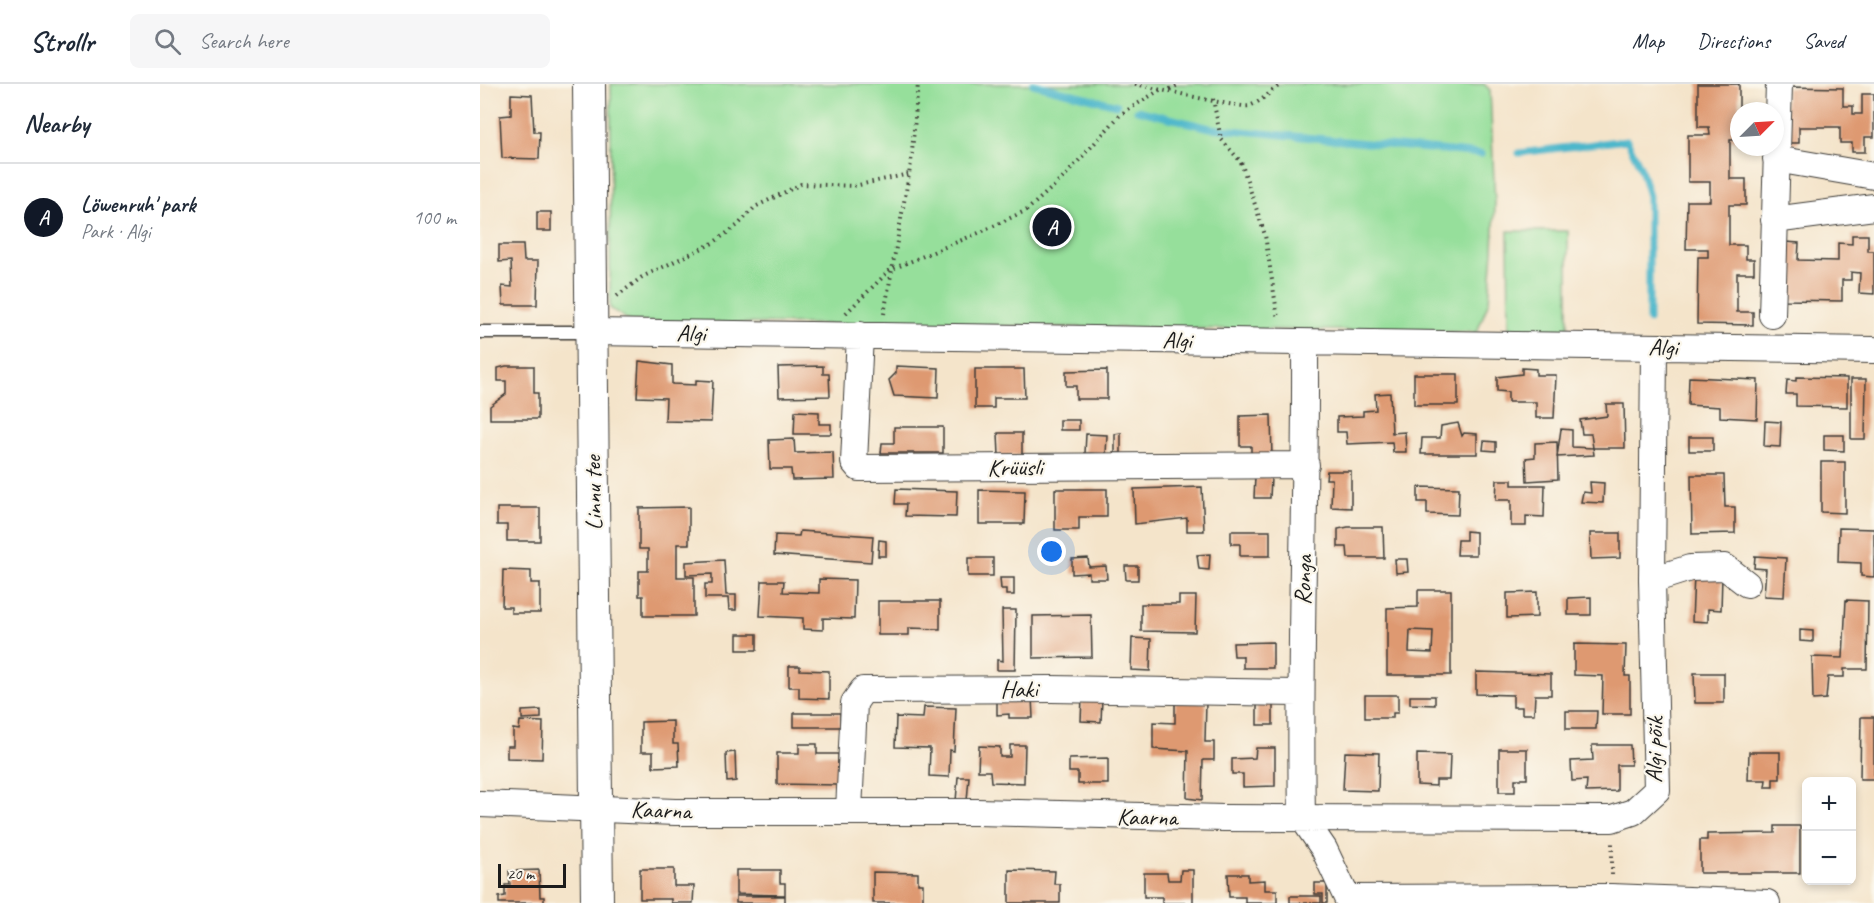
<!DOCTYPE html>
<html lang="en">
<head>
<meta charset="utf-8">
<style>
	body { margin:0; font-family:Caveat,sans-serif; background:#f6f6f7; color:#1f2937 }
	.controls { position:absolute; right:18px; bottom:18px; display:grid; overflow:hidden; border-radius:9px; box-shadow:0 3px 9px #0003 }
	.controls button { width:54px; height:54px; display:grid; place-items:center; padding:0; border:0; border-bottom:2px solid #e0e1e3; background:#fff; color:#1f2937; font:30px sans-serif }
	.compass { position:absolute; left:1250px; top:18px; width:54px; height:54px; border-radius:50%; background:#fff; box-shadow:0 3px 9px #0003; rotate:66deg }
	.scale { position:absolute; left:18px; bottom:15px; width:68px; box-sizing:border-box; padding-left:6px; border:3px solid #1c1c1c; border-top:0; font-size:16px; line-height:21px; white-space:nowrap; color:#1c1c1c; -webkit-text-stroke:4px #fbf7ec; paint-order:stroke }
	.you { position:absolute; left:572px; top:468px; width:21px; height:21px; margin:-15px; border:4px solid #fff; border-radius:50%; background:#1a73e8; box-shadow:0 0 0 9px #1a73e833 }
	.badge { display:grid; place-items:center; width:39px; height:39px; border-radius:50%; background:#111827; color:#fff; font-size:20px; font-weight:700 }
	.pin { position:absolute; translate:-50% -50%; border:3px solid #fff; box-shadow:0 2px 6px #0006 }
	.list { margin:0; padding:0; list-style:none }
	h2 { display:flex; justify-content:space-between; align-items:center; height:78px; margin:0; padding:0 24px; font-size:26px }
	h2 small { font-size:20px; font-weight:400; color:#747a83 }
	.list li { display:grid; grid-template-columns:39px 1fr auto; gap:18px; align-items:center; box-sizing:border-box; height:108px; padding:0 24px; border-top:2px solid #e0e1e3 }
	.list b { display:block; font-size:22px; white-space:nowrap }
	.list p { margin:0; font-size:20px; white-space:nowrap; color:#747a83 }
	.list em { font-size:20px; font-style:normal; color:#747a83 }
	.icon { flex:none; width:33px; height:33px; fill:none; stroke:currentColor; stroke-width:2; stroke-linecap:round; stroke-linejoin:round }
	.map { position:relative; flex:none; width:1394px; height:819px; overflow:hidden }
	header { display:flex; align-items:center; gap:36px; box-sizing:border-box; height:84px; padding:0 30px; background:#fff; border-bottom:2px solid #e0e1e3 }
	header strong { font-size:28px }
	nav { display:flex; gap:33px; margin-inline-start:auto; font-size:21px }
	.search { width:420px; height:54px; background:#f6f6f7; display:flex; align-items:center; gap:15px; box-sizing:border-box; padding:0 21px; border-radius:9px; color:#747a83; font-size:22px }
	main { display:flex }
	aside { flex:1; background:#fff }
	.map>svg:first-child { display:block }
	.green { fill:#96df9b; stroke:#597e5c; stroke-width:1.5 }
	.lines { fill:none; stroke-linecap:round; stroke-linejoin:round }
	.stream { stroke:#4db7cb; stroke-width:7 }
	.building { fill:#de9971; fill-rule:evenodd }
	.service-casing { stroke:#3c3a36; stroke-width:15 }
	.minor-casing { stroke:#3c3a36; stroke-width:28 }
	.tertiary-casing { stroke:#3c3a36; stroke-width:34 }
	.path { stroke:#3c3a36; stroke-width:4; stroke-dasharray:1.5 4.5; stroke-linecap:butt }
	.service { stroke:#fff; stroke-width:12 }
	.minor { stroke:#fff; stroke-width:26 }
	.tertiary { stroke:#fff; stroke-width:32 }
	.labels { text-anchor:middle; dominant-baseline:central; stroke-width:4.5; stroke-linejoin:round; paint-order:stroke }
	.street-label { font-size:24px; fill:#1c1c1c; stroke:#fbf7ec }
</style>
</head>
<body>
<header>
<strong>Strollr</strong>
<div class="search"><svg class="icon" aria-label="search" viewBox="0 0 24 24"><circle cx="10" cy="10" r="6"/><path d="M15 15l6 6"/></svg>Search here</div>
<nav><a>Map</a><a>Directions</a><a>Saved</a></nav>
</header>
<main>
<aside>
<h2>Nearby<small></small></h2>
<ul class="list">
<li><span class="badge">A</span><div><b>Löwenruh' park</b><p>Park · Algi</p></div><em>100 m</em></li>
</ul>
</aside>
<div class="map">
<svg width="1394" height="819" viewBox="0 0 1394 819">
	<rect width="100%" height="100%" fill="#fbf7ec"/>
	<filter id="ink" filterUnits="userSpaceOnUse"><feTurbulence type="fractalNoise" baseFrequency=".0167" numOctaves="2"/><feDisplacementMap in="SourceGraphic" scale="12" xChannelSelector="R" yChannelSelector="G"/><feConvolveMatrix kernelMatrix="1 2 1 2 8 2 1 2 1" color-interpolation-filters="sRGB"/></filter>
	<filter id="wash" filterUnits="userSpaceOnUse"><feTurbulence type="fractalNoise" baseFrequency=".008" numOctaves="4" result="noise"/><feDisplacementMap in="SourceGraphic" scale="24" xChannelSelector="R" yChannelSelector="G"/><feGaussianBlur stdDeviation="1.35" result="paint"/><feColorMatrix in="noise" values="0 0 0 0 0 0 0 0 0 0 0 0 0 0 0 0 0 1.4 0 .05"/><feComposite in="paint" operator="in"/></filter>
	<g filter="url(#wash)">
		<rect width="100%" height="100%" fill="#f4e4ca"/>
		<!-- green -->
		<path class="green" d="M131,0H1004L1010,6L1015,121L1013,166L1009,217L997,248L151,238L130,224Z
			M1028,147H1088V246H1029Z"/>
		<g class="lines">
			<!-- stream -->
			<path class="stream" d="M553,0L637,21
				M657,26L730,44L1001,70
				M1039,69L1147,56L1160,82L1169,112V236"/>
		</g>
		<g id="blocks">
			<!-- building -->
			<path class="building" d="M1218,0H1259V56H1250V95H1266V121H1249V161H1266V175H1274V189H1257V228H1273V241L1217,240L1218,173H1228V165H1206L1207,117H1230V98H1208V51H1230L1229,43H1218Z
				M1306,3L1363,4V22H1373V30H1382V10H1394V53H1385V68H1372V59H1360V43H1319V59H1305Z
				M31,10L52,11L54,48H60L59,75L22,74L20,32L31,31Z
				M57,128H71V147H57Z
				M1372,151H1388V167H1394V210L1379,209L1380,189L1371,188V196H1362V217L1305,216L1306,158L1319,159L1318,176L1358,177V159L1372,160Z
				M19,161H43L44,177H58L57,221H23L22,202L32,203L31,177L19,178Z
				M159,277L192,281V300L216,301V296L233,297L231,338L185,337L186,314L157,313Z
				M26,282H54V309H58V335H10V322L26,310V297H18V284Z
				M343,282V290H349L350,312L299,313L298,283Z
				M416,282L459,284L458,314L414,312L409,296L416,289Z
				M1042,284L1056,285V291H1076L1074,334H1056V318H1028V308L1017,307V293L1042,290Z
				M495,285H544L545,314H514V324H495Z
				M627,286V315H596V302H586V287Z
				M934,290H978V321H934Z
				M1209,293L1278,296L1277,335L1240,333V323L1208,321Z
				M1316,293L1367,294V323L1316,322V310H1306L1307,296L1316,297Z
				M1371,295H1386L1385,355H1371Z
				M910,309L912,349L925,348L926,368H913L912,358L867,360L866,348H857V333L883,332V327L896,326L895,310Z
				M1126,320H1144L1145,364H1113L1114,371L1077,373L1081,345L1092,346V363L1113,364L1111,350H1102L1100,336L1127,332Z
				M315,327L339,328V340H351V350H314Z
				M791,331L792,375H771V362H760V332Z
				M580,336H599V346H580Z
				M1285,337L1301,338L1300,363L1284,362Z
				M978,339L982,352L984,349L997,350V370H941L942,354H960L961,342Z
				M414,343H463V369H401L402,359H414Z
				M518,349H542V371L519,372Z
				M641,349V369H635V350Z
				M606,350L627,351L626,370L605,369Z
				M1344,351H1364V367L1344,366Z
				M1209,353H1233V367H1209Z
				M314,355L315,369L353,368L354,395L312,396L311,385H290L289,356Z
				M1004,357L1016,358V367L1003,366Z
				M1077,358L1078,395L1047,397L1046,374L1055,373V359Z
				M1341,378H1365V429L1341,428Z
				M847,387H871V424L851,423L852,395H846Z
				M1211,391H1244L1245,423H1255V449L1212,450Z
				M775,393L791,394L790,414H774Z
				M1017,396H1032V401H1065L1064,433L1046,432V442H1031V416H1016Z
				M1110,398L1124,399L1123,419L1101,418L1103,408L1111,409Z
				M722,403L724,447H707V434L655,440L654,405Z
				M938,403L979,404L978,431L947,430V418H938Z
				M416,405L477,407L476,433L425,432L426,420H415Z
				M575,405H627V433H599V446H575Z
				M499,406L545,407L544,440H499Z
				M209,423V460H197V493H214V532H163V512H159V487H168V465H159V424Z
				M17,424H60V457H27V441H17Z
				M868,443H903L904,474H868L867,463H858V445Z
				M1359,444L1394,445V493L1381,492V479L1358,478Z
				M320,447L393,452L391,478L294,471L295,451L319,452Z
				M751,447H790V472H760V460H751Z
				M986,447L996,448V471H977L978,456H986Z
				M1110,449H1140V474L1111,475Z
				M399,456L406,457V472H398Z
				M730,470L729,486L719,485L717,471Z
				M1275,472L1306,474L1304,513L1284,512L1286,485L1274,484Z
				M488,474H513V492H488Z
				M608,474L609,483L626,482L627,495H609V489L592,490V475Z
				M915,475H927L928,488L916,489Z
				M244,476L246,511H256V526H249L248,514H225V500H232V490L206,491V478Z
				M645,482H658V496H646Z
				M23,486L51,487V499H60V529H31V523H22Z
				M1214,491L1242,492L1241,526L1228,525V538L1212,537Z
				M520,494H534V511H526V505H521Z
				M339,495L375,496L374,535L343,534V546L323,545V534L280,532L282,497H304L303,508L339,509Z
				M938,506H971V591H907V524L938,523ZM930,546L953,547L952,569L929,568Z
				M1057,508V533L1027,534V509Z
				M699,512H716L715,548L661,547V520H699Z
				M1111,513V531H1088V514Z
				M1366,516L1388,517L1387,585H1364V593H1348L1346,615L1333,616L1332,573L1363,574Z
				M398,517H460V545L429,544V551H398Z
				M522,526H536L535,586H517V576L523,577Z
				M611,531L612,573L553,574V532Z
				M1320,546L1333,547V558L1320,557Z
				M257,550H277V566H257Z
				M652,554L671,555L670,587L651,586Z
				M793,558V584H763V572H754L753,559Z
				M1094,560L1146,561L1145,592H1150V630H1122L1123,592L1094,591Z
				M309,582H320V586L349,587V615L319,614V603H309Z
				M996,588L1071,590V611H1055L1054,630H1042V623H1033V611L996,610Z
				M1214,589H1244V619H1215Z
				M885,611H918V629H913V634H885Z
				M930,612H955V621L930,620Z
				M552,613L553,634H529V630L517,631V614Z
				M602,614L622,615L621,638L601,637Z
				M695,618H726L725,658H734V676H723L722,716L707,714L708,667L673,665V638L695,639Z
				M777,620H793V641H777Z
				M444,623L476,624L474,667L470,666L469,693L449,692L450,664L415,663L416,633L443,634Z
				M61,626V634L42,635V627Z
				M1086,627H1117L1116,645H1086Z
				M314,629H360V643H314Z
				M1381,633H1394V695H1380Z
				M40,637L63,638L62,675L27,674V662H33V645L39,646Z
				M193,637V660H198L199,682L173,683V668H161V638Z
				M319,660H337V670H358V701L297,700V669H319Z
				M530,661H545L544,699L511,698L510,687H498L499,662L520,663V673H530Z
				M1112,661H1150L1151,681H1137V707L1106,708L1107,696L1092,697L1091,677L1113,676Z
				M776,664H795V702L763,703V690H752V675L775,674Z
				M1019,665H1047V695H1035V708H1019Z
				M255,668L256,697L247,698L246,669Z
				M865,668L899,669L898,707L863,706Z
				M1269,668H1300V695H1293V703H1285L1286,696H1268Z
				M937,670L970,671L969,696H956V702L937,701Z
				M628,674V700H598V688H589V675Z
				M478,693H489L487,717H476Z
				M1295,742H1320V789H1220V756H1227V750L1295,749Z
				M160,785H194V802H214L213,819H191V815H160Z
				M59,786L60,813H64V819H19V813L25,812V801H30L29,787Z
				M256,786H300V799H305V811L256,810Z
				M529,786L575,787L574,800H580V819H529Z
				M701,786H713V819H682V813H664V789H687L688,796H700Z
				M393,788L438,789V800H443V819H393Z
				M748,790H768V797L785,796V806H797V819H765V813H749Z
				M835,799H847V819H843V810H835Z
				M256,812H305V819H256Z
				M810,812H841V819H810Z"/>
		</g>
	</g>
	<g filter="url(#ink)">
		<use href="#blocks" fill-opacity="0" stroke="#3c3a36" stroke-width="1.5"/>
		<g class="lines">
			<defs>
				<path id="service" d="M0,248H110"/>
				<path id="minor" d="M1296,75L1394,92
					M1294,136L1394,123
					M1292,231L1299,0
					M110,248L1394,266
					M380,251L374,378L379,384L826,381
					M1172,496L1210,484L1245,483L1267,500
					M0,720L195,728H497L744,734L1132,735L1153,728L1177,706L1172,496L1174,263
					M369,727L374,619L383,606L571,605L819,609
					M822,733L844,765L867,814L1131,813L1287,819
					M822,733C819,575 826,417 825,259"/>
				<path id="tertiary" d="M109,0L117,819"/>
			</defs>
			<!-- service casing -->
			<use href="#service" class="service-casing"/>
			<!-- minor casing -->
			<use href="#minor" class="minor-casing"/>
			<!-- tertiary casing -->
			<use href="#tertiary" class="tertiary-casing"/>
			<!-- path -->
			<path class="path" d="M655,0L686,7L700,0
				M690,7C699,10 762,24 769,22C781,18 791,7 801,0
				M733,15L741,55L761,78L785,151L798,235
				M137,212L162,193L233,159L258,141L275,123L321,100L374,102L429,90
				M366,229L410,186L501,148L547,126L583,94L641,30L680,6
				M404,230L431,79L438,0
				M1132,791V756"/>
			<!-- service -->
			<use href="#service" class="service"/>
			<!-- minor -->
			<use href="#minor" class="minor"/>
			<!-- tertiary -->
			<use href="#tertiary" class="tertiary"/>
		</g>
	</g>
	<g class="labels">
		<!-- street labels -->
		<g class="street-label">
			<text transform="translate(211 249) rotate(1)">Algi</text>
			<text transform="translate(697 256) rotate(1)">Algi</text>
			<text transform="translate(1183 263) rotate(1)">Algi</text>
			<text x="535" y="383">Krüüsli</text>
			<text transform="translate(113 409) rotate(-91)">Linnu tee</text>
			<text transform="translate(823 496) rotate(-88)">Ronga</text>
			<text x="539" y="605">Haki</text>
			<text transform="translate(1174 666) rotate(-89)">Algi põik</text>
			<text transform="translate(181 726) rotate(2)">Kaarna</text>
			<text transform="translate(667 733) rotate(1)">Kaarna</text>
		</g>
	</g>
</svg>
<div class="controls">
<button>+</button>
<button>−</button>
</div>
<svg class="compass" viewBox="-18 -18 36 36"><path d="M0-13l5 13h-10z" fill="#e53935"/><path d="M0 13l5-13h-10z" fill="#747a83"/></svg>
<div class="scale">20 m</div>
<div class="you"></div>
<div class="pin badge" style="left:572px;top:143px">A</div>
</div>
</main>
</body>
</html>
